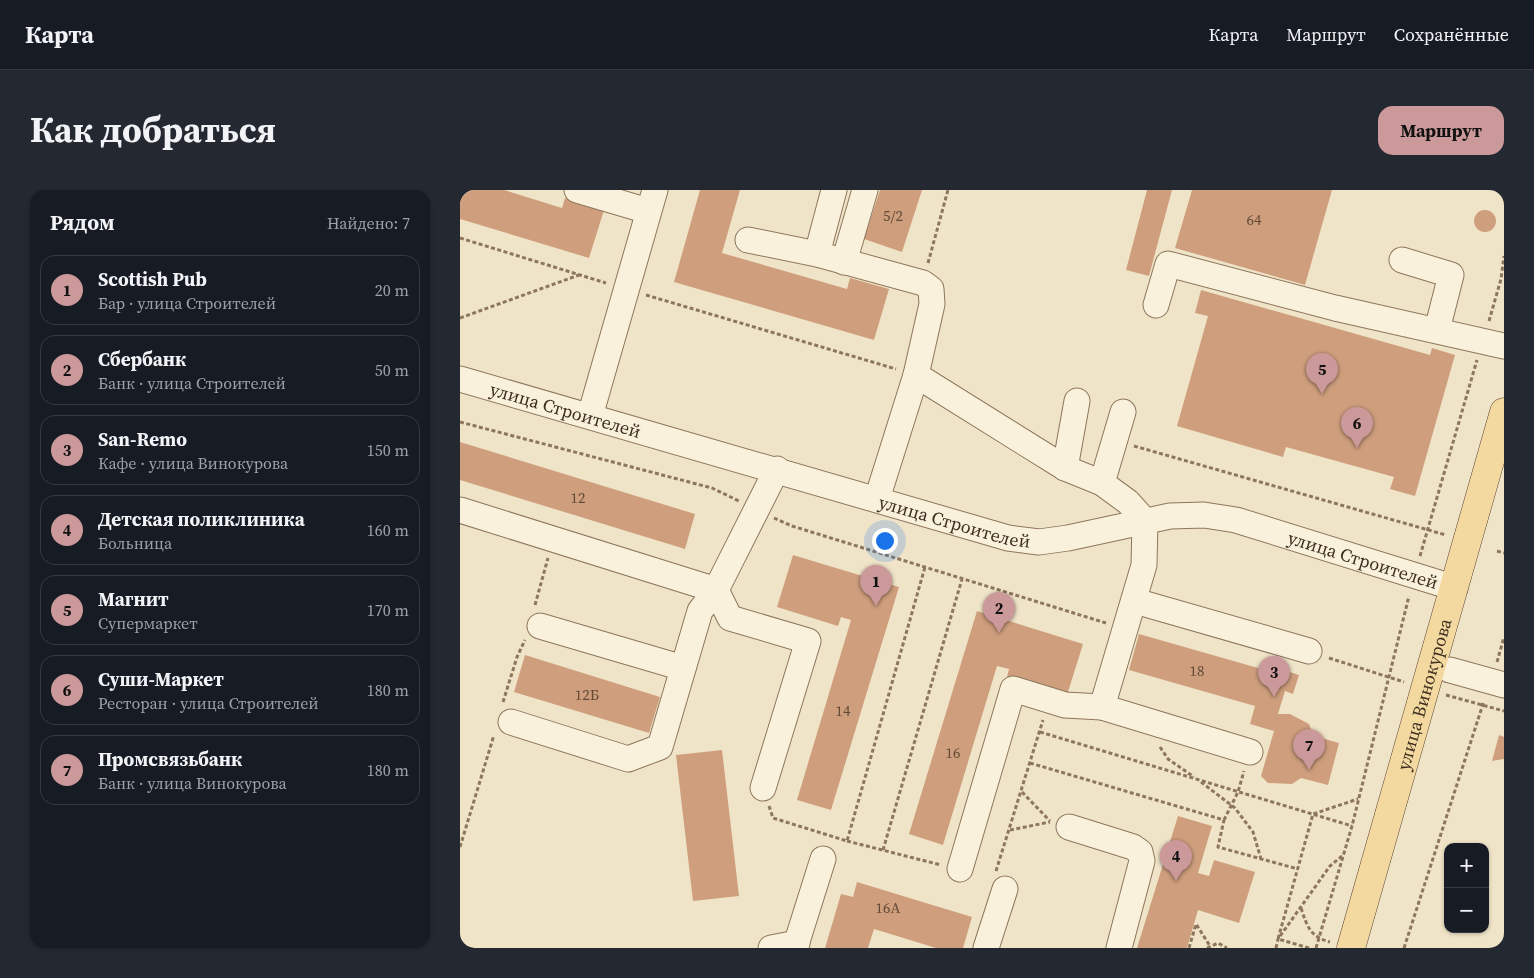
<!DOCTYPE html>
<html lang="ru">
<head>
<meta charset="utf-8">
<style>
	body { margin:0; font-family:"Source Serif 4",serif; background:#242831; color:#f1f3f6 }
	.controls { position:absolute; right:15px; bottom:15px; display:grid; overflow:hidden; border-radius:10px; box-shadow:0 1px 4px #0004 }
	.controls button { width:45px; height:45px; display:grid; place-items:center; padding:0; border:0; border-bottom:1px solid #363941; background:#171b24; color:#f1f3f6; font:25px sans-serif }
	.you { position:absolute; left:424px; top:350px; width:18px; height:18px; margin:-12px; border:4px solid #fff; border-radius:50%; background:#1a73e8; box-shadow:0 0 0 8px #1a73e833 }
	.badge { display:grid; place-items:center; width:32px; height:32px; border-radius:50%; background:#cc999b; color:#111; font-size:16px; font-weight:700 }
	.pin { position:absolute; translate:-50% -41px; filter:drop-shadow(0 1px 2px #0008) }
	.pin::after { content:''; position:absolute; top:26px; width:18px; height:15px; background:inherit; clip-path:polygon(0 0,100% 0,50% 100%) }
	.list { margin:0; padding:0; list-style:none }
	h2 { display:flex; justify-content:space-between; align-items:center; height:65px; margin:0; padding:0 20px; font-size:21px }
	h2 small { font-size:16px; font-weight:400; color:#9ea1a6 }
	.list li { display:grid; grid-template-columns:32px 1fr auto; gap:15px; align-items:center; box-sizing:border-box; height:70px; margin:0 10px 10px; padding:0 10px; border:1px solid #363941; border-radius:15px }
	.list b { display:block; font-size:19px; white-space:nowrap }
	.list p { margin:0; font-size:16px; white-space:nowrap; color:#9ea1a6 }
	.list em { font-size:16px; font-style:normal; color:#9ea1a6 }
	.map { position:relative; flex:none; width:1044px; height:758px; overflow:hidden; border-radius:15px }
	header { display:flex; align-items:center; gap:30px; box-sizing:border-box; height:70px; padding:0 25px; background:#171b24; border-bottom:1px solid #363941 }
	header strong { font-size:24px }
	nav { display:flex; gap:28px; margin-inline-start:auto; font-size:18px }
	.intro { display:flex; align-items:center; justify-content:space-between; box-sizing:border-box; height:120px; padding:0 30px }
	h1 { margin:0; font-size:35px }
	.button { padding:12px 22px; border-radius:15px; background:#cc999b; color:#111; font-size:18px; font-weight:700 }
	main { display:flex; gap:30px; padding:0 30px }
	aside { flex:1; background:#171b24; border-radius:15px; box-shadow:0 1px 4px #0004 }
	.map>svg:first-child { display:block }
	.building { fill:#cf9f7d }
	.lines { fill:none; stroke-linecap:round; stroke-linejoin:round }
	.minor-casing { stroke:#8d765c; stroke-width:27 }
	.major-casing { stroke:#5b4430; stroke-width:29 }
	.path { stroke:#8d765c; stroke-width:3; stroke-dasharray:4 2.5; stroke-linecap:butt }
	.minor { stroke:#faf1dc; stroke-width:25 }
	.major { stroke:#f3d9a0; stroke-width:28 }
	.labels { text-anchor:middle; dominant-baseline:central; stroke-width:4; stroke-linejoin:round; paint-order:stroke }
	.number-label { font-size:15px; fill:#624a37 }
	.street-label { font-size:18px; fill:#3d2e20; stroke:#f7eed8 }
</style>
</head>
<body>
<header>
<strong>Карта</strong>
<nav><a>Карта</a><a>Маршрут</a><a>Сохранённые</a></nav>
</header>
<div class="intro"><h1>Как добраться</h1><a class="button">Маршрут</a></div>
<main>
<aside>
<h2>Рядом<small>Найдено: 7</small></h2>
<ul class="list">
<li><span class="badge">1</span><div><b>Scottish Pub</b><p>Бар · улица Строителей</p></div><em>20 m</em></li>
<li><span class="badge">2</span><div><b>Сбербанк</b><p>Банк · улица Строителей</p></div><em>50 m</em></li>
<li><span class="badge">3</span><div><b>San-Remo</b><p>Кафе · улица Винокурова</p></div><em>150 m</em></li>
<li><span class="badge">4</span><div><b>Детская поликлиника</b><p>Больница</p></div><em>160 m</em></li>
<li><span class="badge">5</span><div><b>Магнит</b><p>Супермаркет</p></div><em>170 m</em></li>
<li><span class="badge">6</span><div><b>Суши-Маркет</b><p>Ресторан · улица Строителей</p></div><em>180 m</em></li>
<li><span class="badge">7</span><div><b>Промсвязьбанк</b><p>Банк · улица Винокурова</p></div><em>180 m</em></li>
</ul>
</aside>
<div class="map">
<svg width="1044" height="758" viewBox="0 0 1044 758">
	<rect width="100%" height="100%" fill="#f0e4c8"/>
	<!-- building -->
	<path class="building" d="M0,0H44L102,18L105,8L144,20L129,68L0,29Z
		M240,0H280L262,63L387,99L390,88L429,99L414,150L214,92Z
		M420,0H462L442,62L404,49Z
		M687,0H712L689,86L666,80Z
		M732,0H872L845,95L715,58Z
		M1014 31a11 11 0 1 1 22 0a11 11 0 1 1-22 0Z
		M741,100L970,165L972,158L995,165L955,306L930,299L934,287L826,257L823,267L717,236L748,126L735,123Z
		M0,252L235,324L225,359L0,290Z
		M333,365L439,397L371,620L337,610L391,430L381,427L378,436L317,417Z
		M517,421L623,454L607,505L547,487L549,479L537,476L483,655L449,644Z
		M679,444L805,480L807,475L839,485L833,504L825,501L818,524H830L849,534L854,546L879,553L868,595L841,588L832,594L808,593L801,586L814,541L790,534L795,516L669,480Z
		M65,465L200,507L189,543L54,502Z
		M1039,545L1044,547V569L1032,571Z
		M262,560L279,706L233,711L216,565Z
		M718,626L752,636L738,683L749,686L754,670L795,682L779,733L738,720L727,758H677Z
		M397,692L512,727L503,758H476L414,739L408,758H365L381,704L393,707Z"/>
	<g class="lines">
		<defs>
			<g id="minor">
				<path d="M117,0L188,21"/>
				<path d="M288,50L357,64L463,93L471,99L472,114L456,185L417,309"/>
				<path d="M357,64L374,0"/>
				<path d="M942,70L991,85L977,140"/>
				<path d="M384,72L405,0"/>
				<path d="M696,115L708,74L875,118L1044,156"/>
				<path d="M456,185L605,278L642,293L668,312L685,331L684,375L642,517"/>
				<path id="s1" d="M0,189L548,348L579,352L608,348L710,326L744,325L776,330L995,398"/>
				<path d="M130,226L195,0"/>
				<path d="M605,278L617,211"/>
				<path d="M642,293L663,222"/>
				<path d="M0,320L256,400L317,279"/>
				<path d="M675,411L849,461"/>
				<path d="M80,436L223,478"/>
				<path d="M990,480L1044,495"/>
				<path d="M51,532L168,569L200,557L240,421L256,400L270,428L348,451L303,598"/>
				<path d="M609,637L673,657L680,662L682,671L659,758"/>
				<path d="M500,679L553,499L605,515L642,517L790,562"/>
				<path d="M311,758L337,753"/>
				<path d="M335,758L363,669"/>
				<path d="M526,758L545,699"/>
			</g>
			<g id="major">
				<path id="s2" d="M891,758L1044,222"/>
			</g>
		</defs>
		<!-- minor casing -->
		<use href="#minor" class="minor-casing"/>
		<!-- major casing -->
		<use href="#major" class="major-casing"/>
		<!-- path -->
		<path class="path" d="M0,48L146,93
			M468,73L488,0
			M186,105L436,179
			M0,128L119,85
			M1029,131L1041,89L1044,66
			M0,232L252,298L279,311
			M674,256L986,345
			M314,328L332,336L646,433
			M1037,361L1044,363
			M960,366L1017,170
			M75,415L88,368
			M869,468L944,492
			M1037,472L1044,447
			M986,505L1044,521
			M43,512L57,467L65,450
			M580,542L892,636
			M700,557L708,569L734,587
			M570,573L764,630L758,657L838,679
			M741,592L775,618L793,642L801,669
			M562,602L590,631
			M309,616L313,628L387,651L465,377
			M764,630L778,602L784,581
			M550,640L590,632
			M387,651L481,675
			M0,657L34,545
			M423,660L502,389
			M536,681L583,530
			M841,718C847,736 850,747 870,752
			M729,758L736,734L750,756
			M747,758L758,753L767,758
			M816,758L818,749L870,676L882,666
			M849,758L818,749L853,624L898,609
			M856,758L892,636L949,406
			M944,758L1024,511"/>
		<!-- minor -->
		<use href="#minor" class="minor"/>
		<!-- major -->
		<use href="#major" class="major"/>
	</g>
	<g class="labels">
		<!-- number labels -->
		<g class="number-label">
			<text x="433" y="25">5/2</text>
			<text x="794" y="29">64</text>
			<text x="118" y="307">12</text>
			<text x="737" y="480">18</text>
			<text x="127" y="504">12Б</text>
			<text x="383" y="520">14</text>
			<text x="493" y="562">16</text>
			<text x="428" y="717">16А</text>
		</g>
		<!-- street labels -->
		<g class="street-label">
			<text stroke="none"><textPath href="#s1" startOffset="110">улица Строителей</textPath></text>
			<text stroke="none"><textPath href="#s1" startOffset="515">улица Строителей</textPath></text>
			<text stroke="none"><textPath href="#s1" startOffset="935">улица Строителей</textPath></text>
			<text stroke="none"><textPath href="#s2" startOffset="264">улица Винокурова</textPath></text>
		</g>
	</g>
</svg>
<div class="controls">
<button>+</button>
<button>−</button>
</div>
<div class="you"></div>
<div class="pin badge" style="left:416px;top:416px">1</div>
<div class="pin badge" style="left:539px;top:443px">2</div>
<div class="pin badge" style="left:814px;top:507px">3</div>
<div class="pin badge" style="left:716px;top:691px">4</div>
<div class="pin badge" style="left:862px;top:204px">5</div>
<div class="pin badge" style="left:897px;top:258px">6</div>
<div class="pin badge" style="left:849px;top:580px">7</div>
</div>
</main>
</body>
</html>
